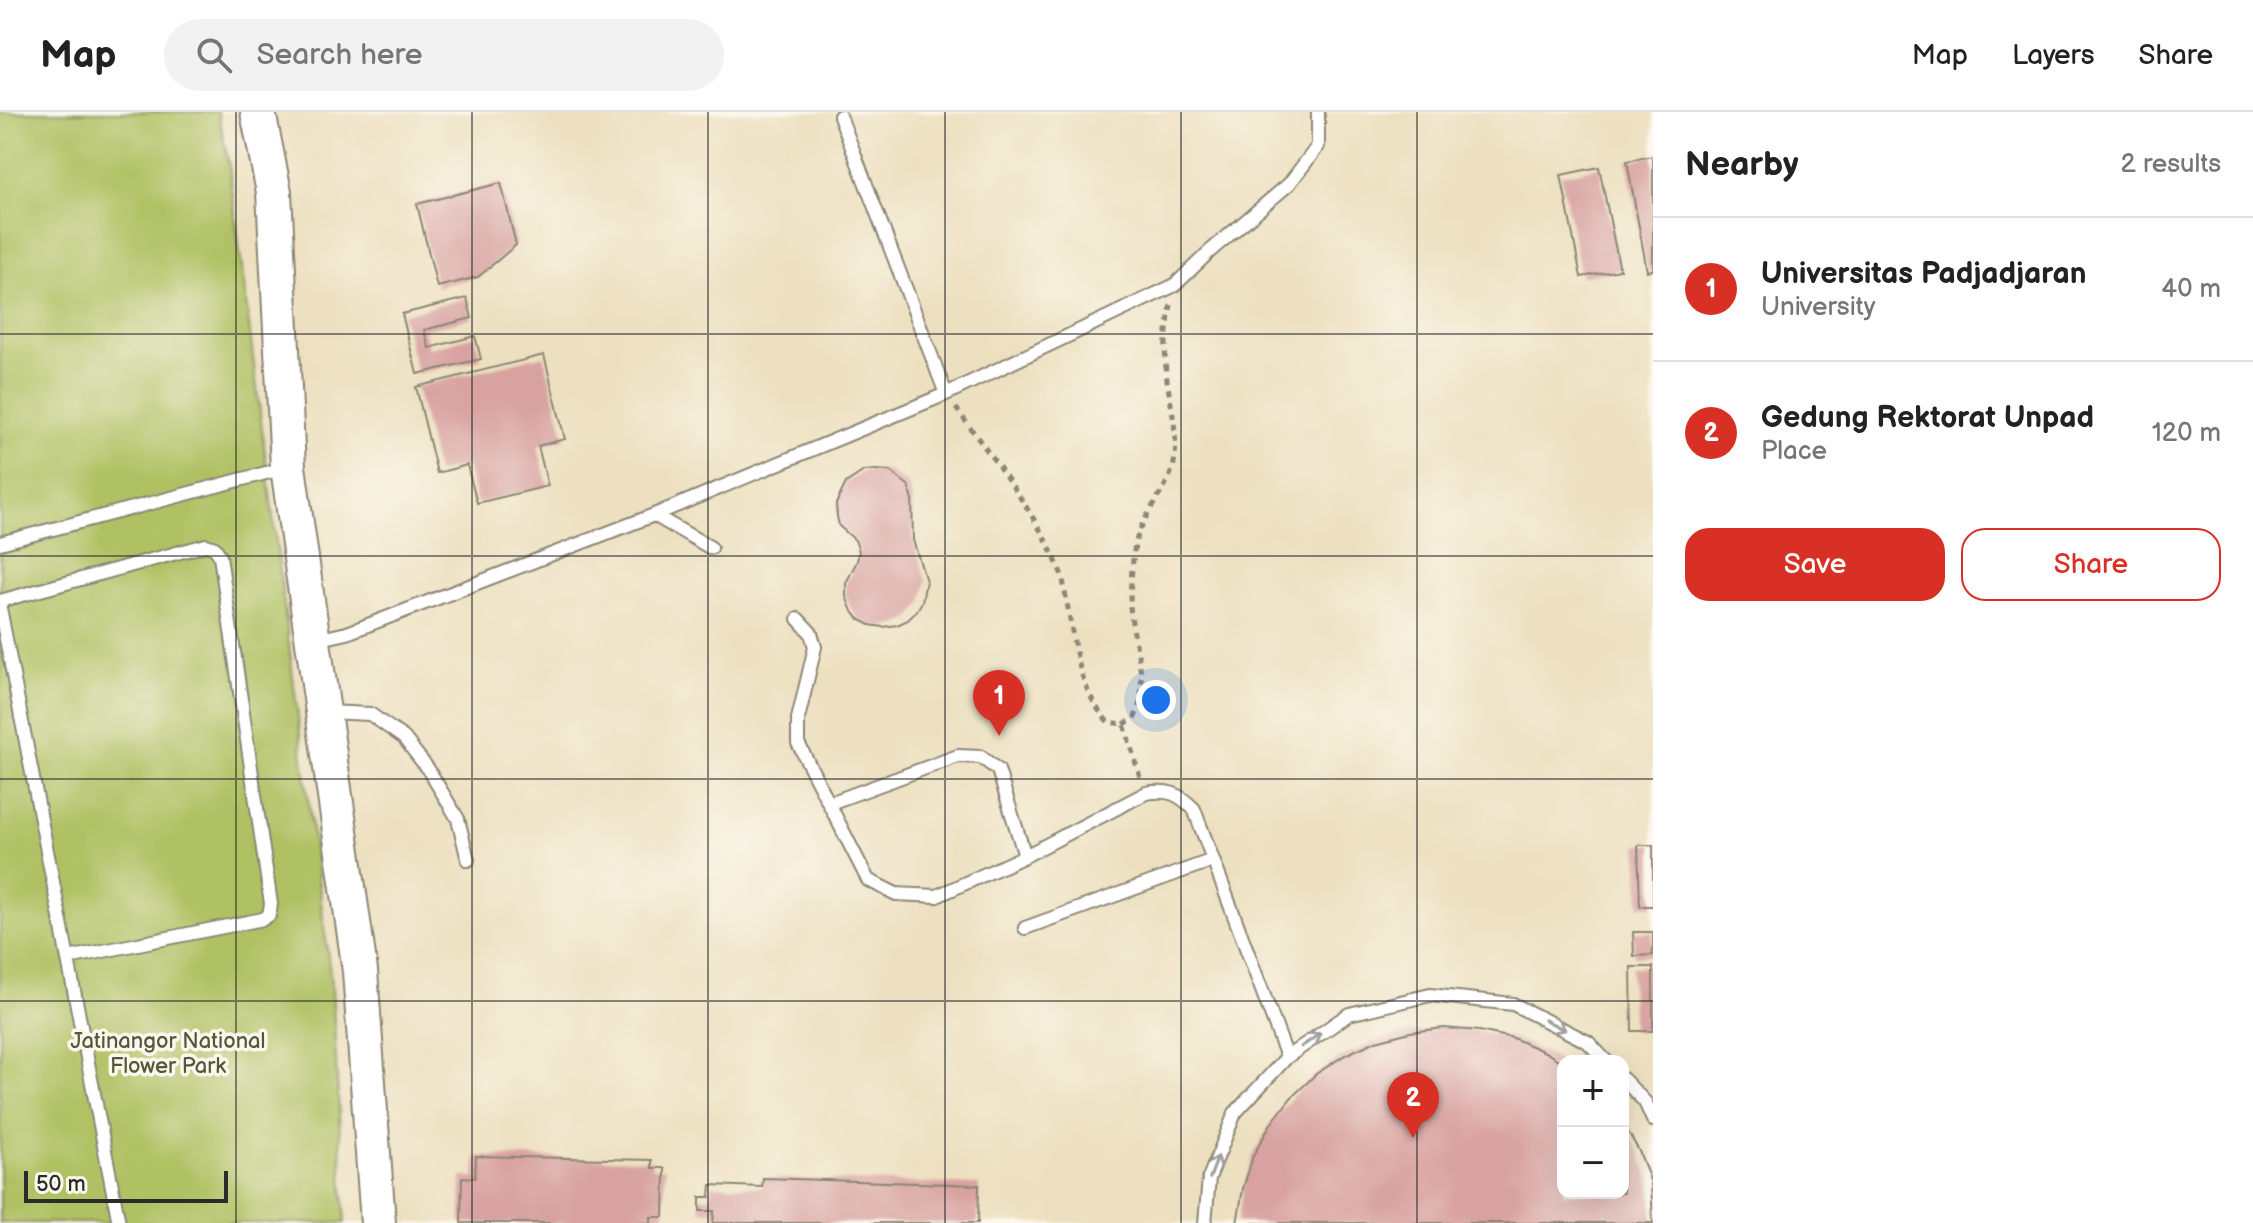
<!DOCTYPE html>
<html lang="en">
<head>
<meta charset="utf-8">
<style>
	body { margin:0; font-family:"Balsamiq Sans",sans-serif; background:#f2f2f2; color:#222 }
	.controls { position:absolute; right:24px; bottom:24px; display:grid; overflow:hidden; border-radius:16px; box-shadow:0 8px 32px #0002 }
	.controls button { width:72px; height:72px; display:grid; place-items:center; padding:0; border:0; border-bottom:2px solid #e0e0e0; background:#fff; color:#222; font:40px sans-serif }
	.scale { position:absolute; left:24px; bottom:20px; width:204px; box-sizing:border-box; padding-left:8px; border:4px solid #2b2b2b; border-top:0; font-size:22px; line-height:28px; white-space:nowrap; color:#2b2b2b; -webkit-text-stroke:6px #fbf7ec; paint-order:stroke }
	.you { position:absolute; left:1156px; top:588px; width:28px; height:28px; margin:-20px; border:6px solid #fff; border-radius:50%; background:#1a73e8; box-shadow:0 0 0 12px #1a73e833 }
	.badge { display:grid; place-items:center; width:52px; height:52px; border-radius:50%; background:#d93025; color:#fff; font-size:26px; font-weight:700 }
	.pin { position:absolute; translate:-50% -66px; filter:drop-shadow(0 2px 4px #0008) }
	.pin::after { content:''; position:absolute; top:42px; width:28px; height:24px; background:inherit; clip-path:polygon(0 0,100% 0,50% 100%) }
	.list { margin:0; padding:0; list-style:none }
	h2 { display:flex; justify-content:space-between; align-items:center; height:104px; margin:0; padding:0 32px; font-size:34px }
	h2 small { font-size:26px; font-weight:400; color:#767676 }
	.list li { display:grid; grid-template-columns:52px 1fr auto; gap:24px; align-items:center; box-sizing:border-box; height:144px; padding:0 32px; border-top:2px solid #e0e0e0 }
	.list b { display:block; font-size:30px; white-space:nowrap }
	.list p { margin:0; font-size:26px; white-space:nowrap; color:#767676 }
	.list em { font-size:26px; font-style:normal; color:#767676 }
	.actions { display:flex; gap:16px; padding:24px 32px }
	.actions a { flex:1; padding:18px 0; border:2px solid #d93025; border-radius:24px; text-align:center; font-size:28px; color:#d93025 }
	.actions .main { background:#d93025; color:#fff }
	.icon { flex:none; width:44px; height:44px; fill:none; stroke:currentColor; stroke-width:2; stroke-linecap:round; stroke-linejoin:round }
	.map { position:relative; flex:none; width:1653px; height:1111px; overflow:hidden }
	header { display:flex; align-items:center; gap:48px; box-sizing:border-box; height:112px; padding:0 40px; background:#fff; border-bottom:2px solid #e0e0e0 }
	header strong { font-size:38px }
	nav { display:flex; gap:44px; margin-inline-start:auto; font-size:28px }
	.search { width:560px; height:72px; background:#f2f2f2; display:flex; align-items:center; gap:20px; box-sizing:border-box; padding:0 28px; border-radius:44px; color:#767676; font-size:30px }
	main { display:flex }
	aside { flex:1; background:#fff }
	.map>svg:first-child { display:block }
	.green { fill:#b0c164; stroke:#6e7648; stroke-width:2 }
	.building { fill:#d8a2a0 }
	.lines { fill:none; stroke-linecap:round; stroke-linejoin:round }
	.service-casing { stroke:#8c8676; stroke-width:16 }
	.secondary-casing { stroke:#8c8676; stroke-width:38 }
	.path { stroke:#8c8676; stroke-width:5; stroke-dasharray:6 6; stroke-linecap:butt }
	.service { stroke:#fff; stroke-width:12 }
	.secondary { stroke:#fff; stroke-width:34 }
	.oneway { stroke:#a0a0a0 }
	.grid { fill:none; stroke:#2b2b2b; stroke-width:2; stroke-opacity:0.55 }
	.labels { text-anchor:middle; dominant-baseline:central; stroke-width:7; stroke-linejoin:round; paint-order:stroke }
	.park-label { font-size:22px; fill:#53583c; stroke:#fbf7ec }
</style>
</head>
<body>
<header>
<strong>Map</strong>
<div class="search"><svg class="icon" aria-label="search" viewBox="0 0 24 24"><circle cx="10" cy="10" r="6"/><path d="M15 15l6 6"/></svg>Search here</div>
<nav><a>Map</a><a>Layers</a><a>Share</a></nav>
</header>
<main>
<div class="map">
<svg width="1653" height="1111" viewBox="0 0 1653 1111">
	<rect width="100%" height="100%" fill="#fbf7ec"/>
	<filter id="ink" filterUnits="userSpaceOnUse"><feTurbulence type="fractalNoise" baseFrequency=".0125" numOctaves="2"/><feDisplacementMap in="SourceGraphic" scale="16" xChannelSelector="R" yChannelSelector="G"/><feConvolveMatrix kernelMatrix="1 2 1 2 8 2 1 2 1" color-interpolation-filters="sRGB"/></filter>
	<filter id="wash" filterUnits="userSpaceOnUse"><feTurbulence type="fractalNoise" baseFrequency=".006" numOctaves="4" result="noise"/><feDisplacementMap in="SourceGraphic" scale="32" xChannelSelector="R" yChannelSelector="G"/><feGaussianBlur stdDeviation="1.8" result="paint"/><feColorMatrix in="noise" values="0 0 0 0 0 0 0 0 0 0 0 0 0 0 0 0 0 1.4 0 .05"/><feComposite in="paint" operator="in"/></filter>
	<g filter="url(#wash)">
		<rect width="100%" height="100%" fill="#ede0c0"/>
		<!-- green -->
		<path class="green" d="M0,0H218L229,53L332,877L345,1111H0Z"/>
		<g id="blocks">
			<!-- building -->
			<path class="building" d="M1653,44V158L1647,159L1627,49Z
				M1599,55L1620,158L1581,165L1561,63Z
				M501,71L516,133L478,165L437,175L417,92Z
				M467,186L472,206L424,218L429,236L475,224L481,247L417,262L402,202Z
				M544,243L565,327L538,334L548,374L477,391L467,353L437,361L416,275Z
				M877,358L890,359L908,373L912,385L913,428L926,469L922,490L916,500L908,508L897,513L883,515L870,513L859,507L851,497L846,484V471L857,449L859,439L855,428L839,414L837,404L836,392L846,371L864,359Z
				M1638,733H1653V794H1640Z
				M1633,820H1653V843L1634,844Z
				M1631,855H1653V919H1632Z
				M1444,916L1479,919L1513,926L1545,940L1563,951V1081H1623V1011L1639,1039L1651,1071L1653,1111H1237L1243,1077L1253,1044L1270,1013L1291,986L1316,962L1345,943L1376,929L1410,920Z
				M476,1044L652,1048V1056H665L664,1105H651V1111H461L462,1065L475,1066Z
				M763,1066L979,1073L978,1111H713L714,1099H700V1085H710L711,1073L762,1075Z"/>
		</g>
	</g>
	<g filter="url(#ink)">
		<use href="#blocks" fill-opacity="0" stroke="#8c8676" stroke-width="2"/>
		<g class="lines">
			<defs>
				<path id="service" d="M840,4L946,282
					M654,403L711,436
					M0,431L285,356
					M0,489L206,433L215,436L220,444L271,792L269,803L263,807L68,846
					M0,496L119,1111
					M798,507L811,521L815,535L798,607V631L868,768L896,782L937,784L1025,744L1146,681C1168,677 1178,681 1194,697L1287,945
					M316,528L347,521L654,403L946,282L1175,173L1209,140L1289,72L1318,34V0
					M327,600L370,602L404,626L428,657L458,707L468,748
					M830,691L958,644L981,645L998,658L1025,744
					M1025,816L1213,748
					M1623,967L1645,990L1653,1008
					M1205,1111L1209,1066L1235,1001L1287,945L1349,902L1430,883L1513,892L1588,930L1606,949"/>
				<path id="secondary" d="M258,0L274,80L288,355L360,859L378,1111"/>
			</defs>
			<!-- service casing -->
			<use href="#service" class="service-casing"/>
			<!-- secondary casing -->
			<use href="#secondary" class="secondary-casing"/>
			<!-- path -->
			<path class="path" d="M956,296C993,348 1037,401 1061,461C1064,470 1065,481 1067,491C1075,533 1078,577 1108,610L1124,612L1140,665
				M1124,612L1134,607C1152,573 1132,530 1130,493C1130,476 1132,456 1134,439C1139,402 1172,376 1175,345C1178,316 1169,288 1166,260C1164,238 1167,215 1171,193"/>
			<!-- service -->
			<use href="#service" class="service"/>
			<!-- secondary -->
			<use href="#secondary" class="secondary"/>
		</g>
		<!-- one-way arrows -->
		<defs><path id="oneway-shaft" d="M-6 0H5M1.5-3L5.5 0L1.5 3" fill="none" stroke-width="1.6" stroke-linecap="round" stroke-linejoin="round" transform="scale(2)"/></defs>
		<g class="oneway">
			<use href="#oneway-shaft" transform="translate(1555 913) rotate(27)"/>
			<use href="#oneway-shaft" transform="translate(1311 928) rotate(-35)"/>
			<use href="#oneway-shaft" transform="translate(1214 1055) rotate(-69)"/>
		</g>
	</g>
	<!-- grid -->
	<path class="grid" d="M236,0V1111M472,0V1111M708,0V1111M945,0V1111M1181,0V1111M1417,0V1111M0,222H1653M0,444H1653M0,667H1653M0,889H1653"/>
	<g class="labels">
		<!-- park labels -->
		<g class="park-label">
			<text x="168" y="929">Jatinangor National<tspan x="168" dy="25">Flower Park</tspan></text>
		</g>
	</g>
</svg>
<div class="controls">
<button>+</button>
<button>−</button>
</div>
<div class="scale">50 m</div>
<div class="you"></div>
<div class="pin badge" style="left:999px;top:624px">1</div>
<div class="pin badge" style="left:1413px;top:1026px">2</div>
</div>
<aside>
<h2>Nearby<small>2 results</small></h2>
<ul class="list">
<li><span class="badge">1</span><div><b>Universitas Padjadjaran</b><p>University</p></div><em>40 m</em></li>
<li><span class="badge">2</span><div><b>Gedung Rektorat Unpad</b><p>Place</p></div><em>120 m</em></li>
</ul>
<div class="actions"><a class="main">Save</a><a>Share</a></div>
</aside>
</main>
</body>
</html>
